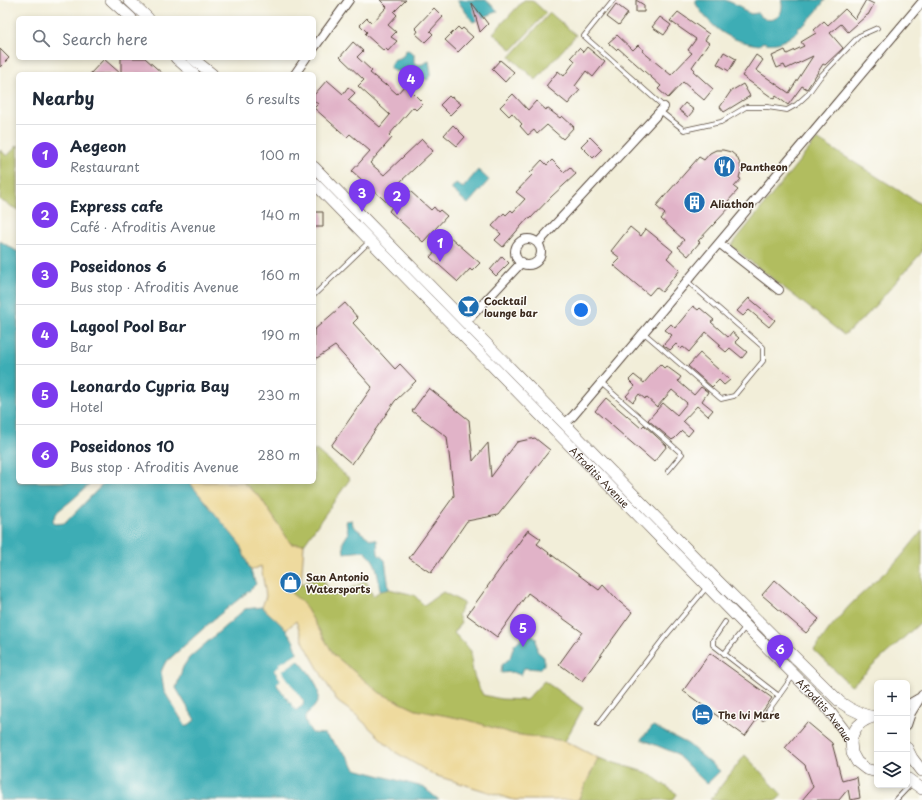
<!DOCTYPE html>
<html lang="en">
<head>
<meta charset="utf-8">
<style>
	body { margin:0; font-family:"Playpen Sans",sans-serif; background:#f6f6f7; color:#1f2937 }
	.controls { position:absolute; right:12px; bottom:12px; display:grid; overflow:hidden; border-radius:6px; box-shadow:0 2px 6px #0003 }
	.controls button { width:36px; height:36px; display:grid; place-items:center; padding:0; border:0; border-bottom:1px solid #e0e1e3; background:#fff; color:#1f2937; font:20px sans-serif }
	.you { position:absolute; left:581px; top:310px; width:14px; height:14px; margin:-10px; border:3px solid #fff; border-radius:50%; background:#1a73e8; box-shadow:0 0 0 6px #1a73e833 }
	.badge { display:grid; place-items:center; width:26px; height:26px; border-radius:50%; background:#7c3aed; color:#fff; font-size:13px; font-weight:700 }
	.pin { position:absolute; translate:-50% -33px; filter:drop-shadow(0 1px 2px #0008) }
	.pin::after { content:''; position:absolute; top:21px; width:14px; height:12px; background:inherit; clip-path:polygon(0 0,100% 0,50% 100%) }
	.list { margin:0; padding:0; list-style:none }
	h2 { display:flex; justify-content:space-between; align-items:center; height:52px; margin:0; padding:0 16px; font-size:17px }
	h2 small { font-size:13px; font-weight:400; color:#747a83 }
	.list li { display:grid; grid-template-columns:26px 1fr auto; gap:12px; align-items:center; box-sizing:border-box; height:60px; padding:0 16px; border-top:1px solid #e0e1e3 }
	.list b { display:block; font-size:15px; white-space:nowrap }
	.list p { margin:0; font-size:13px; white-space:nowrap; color:#747a83 }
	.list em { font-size:13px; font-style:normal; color:#747a83 }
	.icon { flex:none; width:22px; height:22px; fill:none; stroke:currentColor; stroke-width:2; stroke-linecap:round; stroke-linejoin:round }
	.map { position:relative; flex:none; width:922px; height:800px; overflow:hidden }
	.search { position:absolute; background:#fff; box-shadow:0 2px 6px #0003; left:16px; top:16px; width:300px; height:44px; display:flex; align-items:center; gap:10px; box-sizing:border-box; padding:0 14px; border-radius:6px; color:#747a83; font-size:15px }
	.panel { position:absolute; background:#fff; box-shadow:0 2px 6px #0003; left:16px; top:72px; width:300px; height:412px; border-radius:6px }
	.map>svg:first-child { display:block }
	.green { fill:#b1bd5e; stroke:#76743e }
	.sand { fill:#eeda9e; stroke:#94825e }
	.water { fill:#3cadb5; stroke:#3c6c6a }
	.pier { fill:#f2eed9 }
	.building { fill:#e1b3c8 }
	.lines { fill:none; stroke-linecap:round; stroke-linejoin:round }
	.lane-casing { stroke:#56473a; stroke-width:5.5 }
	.street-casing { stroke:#56473a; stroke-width:10 }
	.secondary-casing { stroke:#56473a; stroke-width:12 }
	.lane { stroke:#fff; stroke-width:4 }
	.street { stroke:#fff; stroke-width:8 }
	.secondary { stroke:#fff; stroke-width:11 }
	.labels { text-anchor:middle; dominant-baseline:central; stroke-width:3; stroke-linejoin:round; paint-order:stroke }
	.poi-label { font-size:10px; font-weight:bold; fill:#3b2a1e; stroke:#fdfcf7; text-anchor:start }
	.street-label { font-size:10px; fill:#3b2a1e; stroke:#fdfcf7 }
</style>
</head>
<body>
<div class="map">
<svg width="922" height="800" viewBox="0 0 922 800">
	<rect width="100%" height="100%" fill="#fdfcf7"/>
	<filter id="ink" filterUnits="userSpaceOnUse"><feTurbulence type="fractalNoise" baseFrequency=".025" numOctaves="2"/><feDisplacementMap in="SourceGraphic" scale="8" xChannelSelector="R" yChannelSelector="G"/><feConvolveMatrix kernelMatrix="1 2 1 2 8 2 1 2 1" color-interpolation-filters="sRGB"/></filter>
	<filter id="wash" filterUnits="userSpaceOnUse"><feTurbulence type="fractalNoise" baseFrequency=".012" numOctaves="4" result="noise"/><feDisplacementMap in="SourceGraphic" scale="16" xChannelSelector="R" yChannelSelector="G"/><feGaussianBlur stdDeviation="0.9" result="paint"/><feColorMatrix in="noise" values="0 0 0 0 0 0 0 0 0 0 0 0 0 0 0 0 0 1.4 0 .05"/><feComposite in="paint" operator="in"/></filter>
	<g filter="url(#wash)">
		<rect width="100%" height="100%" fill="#f2eed9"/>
		<!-- green -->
		<path class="green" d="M524,0H532L546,13L512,50L493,33Z
			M550,13L576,35L536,80L510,57Z
			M817,139L922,205V252L867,315L844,335L731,246Z
			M18,145V210L0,200V150L7,156Z
			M314,450H316L350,479L304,544H291L260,497L242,482H314Z
			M922,531V621L851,686L814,650L830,628L850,605L900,558Z
			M322,578L333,596L366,581L373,596L380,591L389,589L414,595L424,605L443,592L464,603L458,615L461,622L454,633L471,651C471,670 474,679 483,695L501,699L526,700L544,681L583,708L565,741L513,734L468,720L416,710L380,693L334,655L303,603L291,593L301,584Z
			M745,755L782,795L777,800H710Z
			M598,758L648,773L677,794L673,800H578Z"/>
		<!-- sand -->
		<path class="sand" d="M189,482H242L260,497L291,544H304L301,584L291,593L303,603L334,655L380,693L416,710L468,720L513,734L565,741L598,758L578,800H514L434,775L395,752L356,715L338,702L325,681L304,643L296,621L286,630L262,607L266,596L261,566L250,571L238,543Z"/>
		<!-- water -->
		<path class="water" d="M457,0H486L498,11L473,22Z
			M696,0H725L742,7V10L751,14L758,13C768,27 787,17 781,0H825L816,12L805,24L798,27V31C788,39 776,47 763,42L759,45C729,41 712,29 696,4Z
			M408,50L414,54V63C420,66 423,64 429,61L431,72L428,80L417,77L409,81L403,78L399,72L392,70L390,68C392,53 403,63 405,51Z
			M478,170L489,180L468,204L451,189L456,183L463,188Z
			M0,241L18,252V482H92L71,501L58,511L52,521L55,524L65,523L105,482H189L239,543L256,584L249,591L214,619L165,663L161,672L164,691L186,727L195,720L176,688L183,667L189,658L245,609L262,607C275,619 295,634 297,653L280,664L281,666L274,670L281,680L277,685L296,710L303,705V701L281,671L298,660C308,671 327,691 314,707C311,711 305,713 305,719C305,724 310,729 312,733L325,734L347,756L355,769L423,787L439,800H0Z
			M352,520L353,526L370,539L377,540L378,554L385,560L389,589L380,591C377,573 379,563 364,551L344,553L343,542L348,534L346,521Z
			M528,631L536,638L537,651L544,657V665L540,669L524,668L521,675L512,672L501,673L502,665L510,658L514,645Z
			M653,726L688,744L720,771L707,784L675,753L641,739Z"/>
		<!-- pier -->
		<path class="pier" d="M297,653V655L282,665V667L277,671L283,680L279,685L297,707L301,704V701L279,671L297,658L298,660L282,671L303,701V704L296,710L277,684L281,680L274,670L280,666L279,664Z"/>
		<g id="blocks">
			<!-- building -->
			<path class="building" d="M380,0H406L394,12L397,15L388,25L396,32L391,37L397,41L388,51L386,49L384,51L365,34L367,32L360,25L367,18L372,23L387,7Z
				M636,0L644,5V12H636Z
				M866,0L874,4L868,15H867L848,32L841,24L830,33L843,48L825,65L823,64L807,89L802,86L788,105L776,96L774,99L742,76L756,55L763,60L756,70L789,93L813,56L786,69L784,65L777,68L772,56L785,50L787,54L804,46L801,42L816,33L814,30L824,21L828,25L845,9L855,19Z
				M472,3L488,24L480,32L472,4Z
				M616,4L628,13L619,25L607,16Z
				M434,8L443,17L430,31L433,34L425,42L416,34L418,31L415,28Z
				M678,12L709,34L705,40L709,43L692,67L695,70L693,71L713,89L704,100L683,82L668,98L658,89L661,86L618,48L616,50L608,43L617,35L633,50L638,45L644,50L642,51L671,75L692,53L688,50L696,39L670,21Z
				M660,17L671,25L664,35L652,27Z
				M458,27L461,30L463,28L473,37L458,52L445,40Z
				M353,42L363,51L357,57L372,71L370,73L385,85L386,84L397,94L405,85L423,103L416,110L413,107L389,135L392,138L370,163L384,175L422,139L433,151L400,182L431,210L434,207L438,212L440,210L447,216L423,242L389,211L392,207L352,171L370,151L350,134L347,137L314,108L318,104L314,101V95L327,80L343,94L348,87L355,93L348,100L380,127L390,115L358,86L364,80L340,57Z
				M587,47L605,62L593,77L586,71L575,86L580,90L568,104L546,86L558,71L564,76L575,61L571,57L579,48L583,52Z
				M0,49L9,58L0,67Z
				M724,52L736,59L729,71L717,64Z
				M121,58H145L163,74H90L104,59L121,74Z
				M500,60L514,72L505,82L492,69Z
				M743,84L750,96L724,112L720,107L731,91Z
				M513,94L528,110L536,101L546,110L547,108L560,118L562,116L574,127L563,139L547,125L537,134L534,130L528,135L520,126L522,124L512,113L509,116L500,107Z
				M449,96L451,98L452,97L461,104L450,115L440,105Z
				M685,103L694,110L688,117L679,110Z
				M453,125L465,137L457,146L444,135Z
				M590,137L602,149L593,158L581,146Z
				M716,150H723L731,152L737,157L740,164L741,170L739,178L741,179L734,187L738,190L728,201L732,205L698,241L700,242L688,256L678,247L684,240L661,219L665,214L656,206L699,157L704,160L710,153Z
				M542,160L547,165L552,160L564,172L570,167L576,174L552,196L530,219L528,218L503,247L495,240L501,234L492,226L504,213L506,215L511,210L513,212L525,199L516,192L532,175L530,173Z
				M314,212H323V227H314Z
				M630,227L641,236L646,229L673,251L667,258L680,270L662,292L656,287L649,295L613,265L620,258L611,251Z
				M449,236L480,263L472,271L470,269L458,282L430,257Z
				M502,256L509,263L496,276L490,270Z
				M749,298L775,320L769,327L749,310L743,316L737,311Z
				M345,303L358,318L353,323L395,369L400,364L416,381L395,401L352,464L331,446L372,387L335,346L314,360V330Z
				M693,306L698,310L700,308L714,320L711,322L728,337L732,332L739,338L735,342L747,352L742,358L730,348L726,352L719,346L721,345L706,332L689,352L683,347L681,349L676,344L670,350L663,345L672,335L665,330L671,324L675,328Z
				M700,353L730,380L724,385L719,380L712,387L688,366Z
				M660,364L664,368L666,366L681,377L678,381L694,395L701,387L708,392L702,401L713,410L708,416L697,406L683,421L693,430L688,436L682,431L674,439H673L672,440L648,420L663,403L677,415L687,403L672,390L657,407L646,397L645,399L639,394L633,402L626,396L635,386L629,380L634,375L644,383Z
				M429,388L469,420L473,461L488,443L491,477L517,442L535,438L550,450L498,515L467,521L431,573L409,558L454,496L447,437L412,411Z
				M606,398L641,428L644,425L667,446L654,462L595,411Z
				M528,530L541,539L537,544L599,590L603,585L615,598L632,612L582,681L559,664L582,632L528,593L497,637L467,615Z
				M291,576L296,583L289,588L284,581Z
				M775,580L819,619L806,633L762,595Z
				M710,653L772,698L745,736L683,691Z
				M807,722L832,743L842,781L857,777L860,798L850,800L848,789L839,800H802L813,787L805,765L785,748Z"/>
		</g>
	</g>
	<g filter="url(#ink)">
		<use href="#blocks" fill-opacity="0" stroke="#56473a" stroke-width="1"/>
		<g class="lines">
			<defs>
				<path id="lane" d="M613,0L584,36L664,107
					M660,111L684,130L721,122L746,107H767L787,110L796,105L807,95L820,77L859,36L877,28
					M314,295L370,241
					M644,333L721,399L734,396L763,361V347L687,281
					M601,383L682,454L668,471
					M725,622L713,640V645L779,696
					M724,654L746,626
					M763,718L793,676
					M598,724L664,638L707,587
					M896,800L912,783"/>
				<path id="street" d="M314,48L349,0
					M295,74L306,58
					M515 252a13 13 0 1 1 26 0a13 13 0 1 1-26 0Z
					M538,243L664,107
					M719,243L779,290
					M466,322L522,262
					M564,424L573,416L601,383L922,2
					M907,705L919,698
					M907,725L911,713L922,695"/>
				<g id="secondary">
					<path d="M111,0L131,18"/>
					<path d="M129,0L148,18"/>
					<path d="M176,58L194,74"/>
					<path d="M192,58L212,74"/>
					<path d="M314,167L718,581L840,702C851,710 863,716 877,717"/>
					<path id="s1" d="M314,183L746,626L827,708L843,729L851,742L852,753L857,762L866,769L877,772"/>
					<path d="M851,742C853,728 861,720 874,717"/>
					<path d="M907,748L912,758L922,771"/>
					<path d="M907,778L922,789"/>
				</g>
			</defs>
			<!-- lane casing -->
			<use href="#lane" class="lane-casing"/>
			<!-- street casing -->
			<use href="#street" class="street-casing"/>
			<!-- secondary casing -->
			<use href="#secondary" class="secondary-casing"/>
			<!-- lane -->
			<use href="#lane" class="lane"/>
			<!-- street -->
			<use href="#street" class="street"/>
			<!-- secondary -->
			<use href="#secondary" class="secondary"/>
		</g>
	</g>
	<!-- icons -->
	<defs>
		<symbol id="restaurant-disc" viewBox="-11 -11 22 22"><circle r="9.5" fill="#1f6fb2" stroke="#fdfcf7"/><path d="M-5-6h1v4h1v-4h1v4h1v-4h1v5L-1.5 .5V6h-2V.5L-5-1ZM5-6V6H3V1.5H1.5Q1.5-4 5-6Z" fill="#fff"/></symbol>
		<symbol id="building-disc" viewBox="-11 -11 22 22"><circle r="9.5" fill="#1f6fb2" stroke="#fdfcf7"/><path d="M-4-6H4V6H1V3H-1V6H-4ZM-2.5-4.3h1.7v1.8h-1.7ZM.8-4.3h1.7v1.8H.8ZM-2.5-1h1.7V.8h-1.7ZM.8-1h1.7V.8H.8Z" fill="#fff"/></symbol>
		<symbol id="bar-disc" viewBox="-11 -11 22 22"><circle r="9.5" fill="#1f6fb2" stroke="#fdfcf7"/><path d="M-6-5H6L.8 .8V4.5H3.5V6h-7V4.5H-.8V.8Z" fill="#fff"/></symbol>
		<symbol id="shop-disc" viewBox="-11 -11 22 22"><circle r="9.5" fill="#1f6fb2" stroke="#fdfcf7"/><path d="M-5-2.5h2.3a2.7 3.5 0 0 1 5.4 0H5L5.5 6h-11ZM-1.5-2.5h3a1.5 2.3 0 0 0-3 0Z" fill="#fff"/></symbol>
		<symbol id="hotel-disc" viewBox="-11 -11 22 22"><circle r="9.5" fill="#1f6fb2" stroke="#fdfcf7"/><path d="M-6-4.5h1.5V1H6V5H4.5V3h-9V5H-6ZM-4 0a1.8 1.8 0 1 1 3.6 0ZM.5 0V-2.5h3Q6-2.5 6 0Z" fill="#fff"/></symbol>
	</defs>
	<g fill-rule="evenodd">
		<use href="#restaurant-disc" x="712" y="154" width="25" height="25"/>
		<use href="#building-disc" x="682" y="190" width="25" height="25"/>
		<use href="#bar-disc" x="456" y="294" width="25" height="25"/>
		<use href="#shop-disc" x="278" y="570" width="25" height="25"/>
		<use href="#hotel-disc" x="690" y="702" width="25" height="25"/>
	</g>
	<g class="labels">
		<!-- poi labels -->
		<g class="poi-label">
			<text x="740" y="166">Pantheon</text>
			<text x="710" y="203">Aliathon</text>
			<text x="484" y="300">Cocktail<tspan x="484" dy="12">lounge bar</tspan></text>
			<text x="306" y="576">San Antonio<tspan x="306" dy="12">Watersports</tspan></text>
			<text x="718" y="714">The Ivi Mare</text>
		</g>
		<!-- street labels -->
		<g class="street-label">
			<text stroke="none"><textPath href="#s1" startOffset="410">Afroditis Avenue</textPath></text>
			<text stroke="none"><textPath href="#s1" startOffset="734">Afroditis Avenue</textPath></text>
		</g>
	</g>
</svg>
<div class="controls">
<button>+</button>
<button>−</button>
<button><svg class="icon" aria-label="layers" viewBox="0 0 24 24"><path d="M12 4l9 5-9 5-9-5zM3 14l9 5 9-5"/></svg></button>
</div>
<div class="you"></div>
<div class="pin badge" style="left:440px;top:262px">1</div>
<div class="pin badge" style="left:397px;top:215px">2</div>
<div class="pin badge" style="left:362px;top:212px">3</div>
<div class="pin badge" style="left:411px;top:98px">4</div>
<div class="pin badge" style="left:523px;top:647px">5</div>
<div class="pin badge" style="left:780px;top:668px">6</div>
<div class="search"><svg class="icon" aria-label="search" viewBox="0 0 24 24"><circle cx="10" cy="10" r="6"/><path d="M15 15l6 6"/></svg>Search here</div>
<section class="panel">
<h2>Nearby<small>6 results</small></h2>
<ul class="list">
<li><span class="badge">1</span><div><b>Aegeon</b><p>Restaurant</p></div><em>100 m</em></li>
<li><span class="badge">2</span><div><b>Express cafe</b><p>Café · Afroditis Avenue</p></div><em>140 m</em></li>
<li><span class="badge">3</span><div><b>Poseidonos 6</b><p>Bus stop · Afroditis Avenue</p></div><em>160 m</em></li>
<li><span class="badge">4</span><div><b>Lagool Pool Bar</b><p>Bar</p></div><em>190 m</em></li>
<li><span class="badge">5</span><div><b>Leonardo Cypria Bay</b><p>Hotel</p></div><em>230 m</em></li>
<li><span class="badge">6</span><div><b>Poseidonos 10</b><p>Bus stop · Afroditis Avenue</p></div><em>280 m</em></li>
</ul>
</section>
</div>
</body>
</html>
